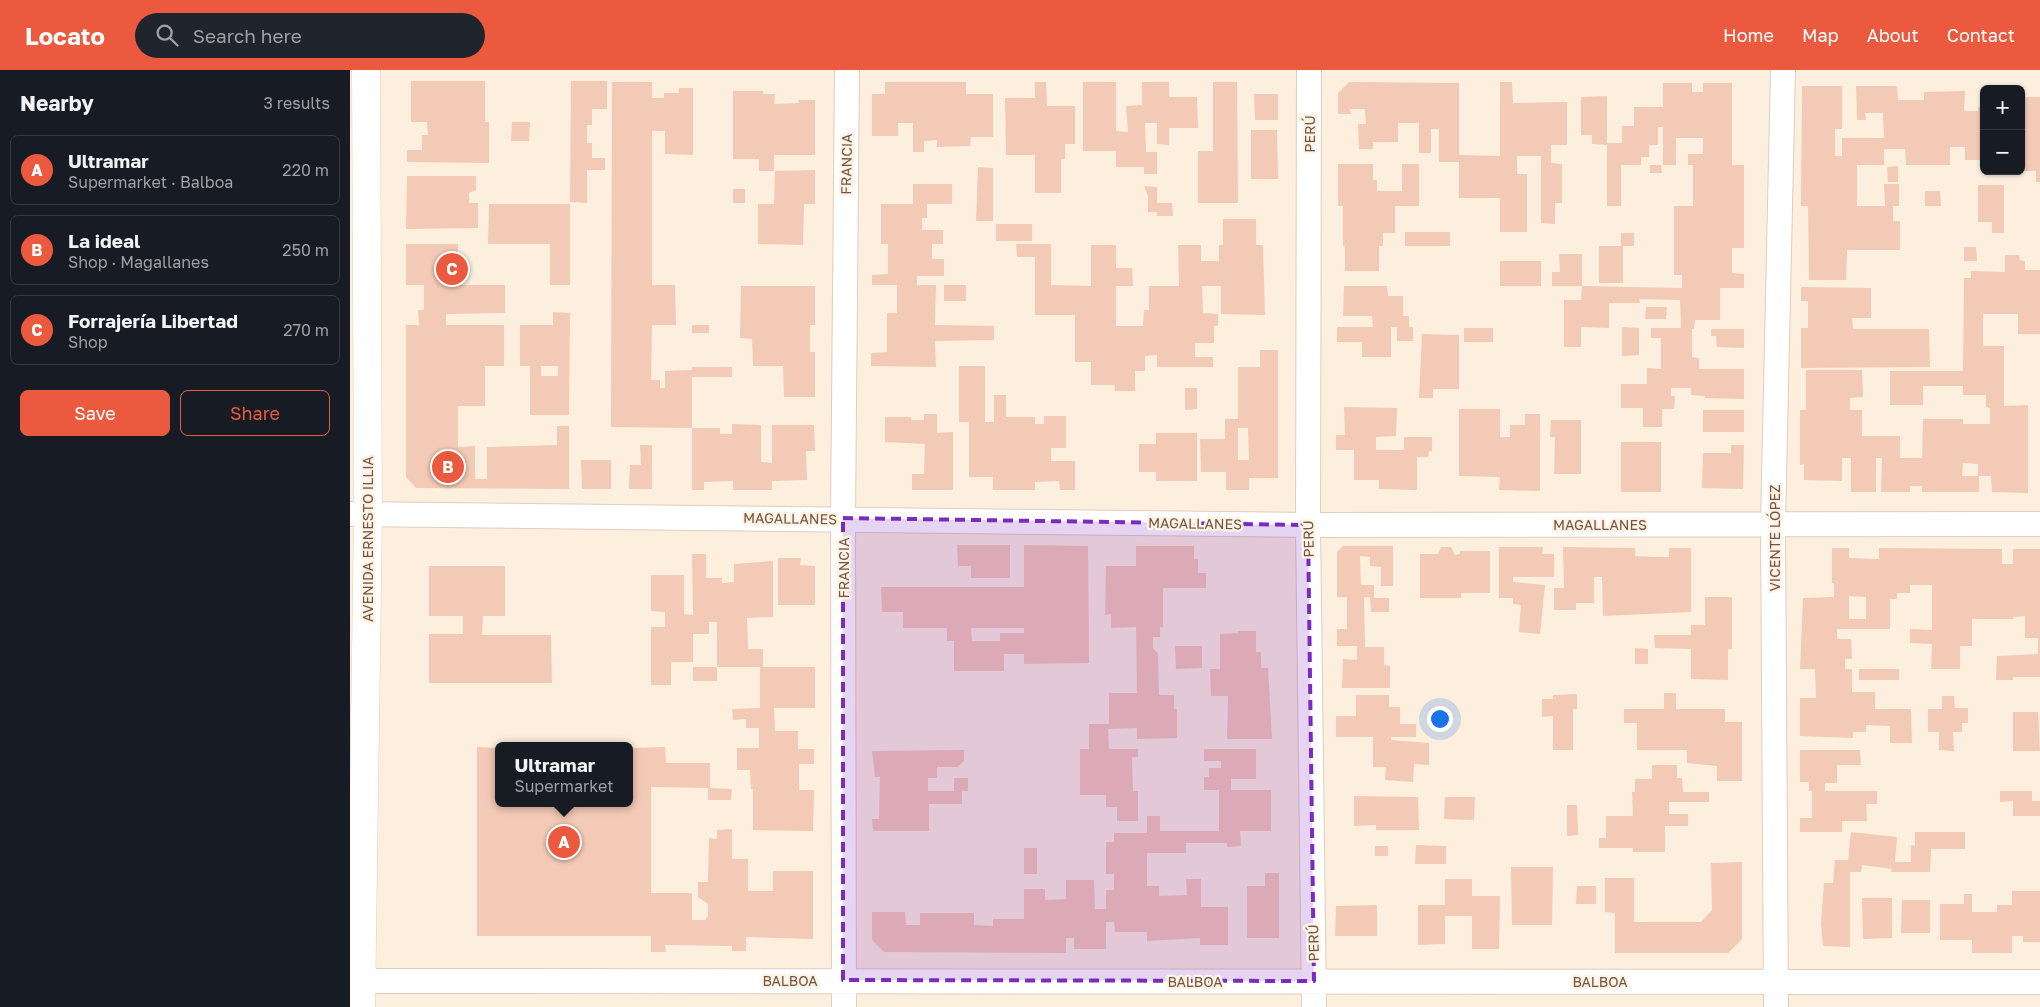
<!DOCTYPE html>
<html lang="en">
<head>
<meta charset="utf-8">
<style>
	body { margin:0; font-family:"Golos Text",sans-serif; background:#20242c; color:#f1f3f6 }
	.controls { position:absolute; right:15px; top:15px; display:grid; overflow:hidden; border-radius:8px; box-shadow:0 1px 4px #0004 }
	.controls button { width:45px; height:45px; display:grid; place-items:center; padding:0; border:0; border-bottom:1px solid #363941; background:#171b24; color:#f1f3f6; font:25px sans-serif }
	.you { position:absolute; left:1089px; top:648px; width:18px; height:18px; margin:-12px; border:4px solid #fff; border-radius:50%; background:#1a73e8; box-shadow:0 0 0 8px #1a73e833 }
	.badge { display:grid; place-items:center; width:32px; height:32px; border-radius:50%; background:#eb5a3f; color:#fff; font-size:16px; font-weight:700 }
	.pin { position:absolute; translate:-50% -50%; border:2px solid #fff; box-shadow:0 1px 5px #0006 }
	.popup { position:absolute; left:145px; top:672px; width:138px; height:65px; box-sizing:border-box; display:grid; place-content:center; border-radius:8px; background:#171b24; filter:drop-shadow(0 1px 4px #0005); font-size:16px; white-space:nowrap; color:#9ea1a6 }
	.popup b { font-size:19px; color:#f1f3f6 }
	.popup::after { content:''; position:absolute; left:50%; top:100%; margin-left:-10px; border:10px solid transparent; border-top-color:#171b24 }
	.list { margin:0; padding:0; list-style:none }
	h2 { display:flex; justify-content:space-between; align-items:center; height:65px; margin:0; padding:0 20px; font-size:21px }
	h2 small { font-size:16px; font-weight:400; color:#9ea1a6 }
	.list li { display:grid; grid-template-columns:32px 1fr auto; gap:15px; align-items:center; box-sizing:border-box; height:70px; margin:0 10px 10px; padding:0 10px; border:1px solid #363941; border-radius:8px }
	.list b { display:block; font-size:19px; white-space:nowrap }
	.list p { margin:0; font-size:16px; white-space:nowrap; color:#9ea1a6 }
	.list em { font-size:16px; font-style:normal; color:#9ea1a6 }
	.actions { display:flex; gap:10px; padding:15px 20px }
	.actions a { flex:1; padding:11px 0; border:1px solid #eb5a3f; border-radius:8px; text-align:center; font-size:18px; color:#eb5a3f }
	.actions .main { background:#eb5a3f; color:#fff }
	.icon { flex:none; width:28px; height:28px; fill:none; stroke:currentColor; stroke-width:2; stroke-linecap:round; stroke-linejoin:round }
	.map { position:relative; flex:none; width:1690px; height:937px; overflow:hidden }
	header { display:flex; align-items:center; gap:30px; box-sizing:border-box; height:70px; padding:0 25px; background:#eb5a3f; color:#fff }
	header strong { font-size:24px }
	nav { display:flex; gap:28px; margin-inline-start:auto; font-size:18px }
	.search { width:350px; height:45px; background:#20242c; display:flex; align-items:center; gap:12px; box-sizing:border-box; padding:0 18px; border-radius:28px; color:#9ea1a6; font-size:19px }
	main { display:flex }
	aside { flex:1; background:#171b24 }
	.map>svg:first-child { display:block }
	.building { fill:#f3cab5; fill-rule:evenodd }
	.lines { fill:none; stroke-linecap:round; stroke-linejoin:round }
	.street-casing { stroke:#e2ccbd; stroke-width:26 }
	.secondary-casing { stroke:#e8ccba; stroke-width:29 }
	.street { stroke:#fff; stroke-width:24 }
	.secondary { stroke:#fff; stroke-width:28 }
	.marked { fill:#7b2cbf; fill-opacity:0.2; stroke:#7b2cbf; stroke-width:4; stroke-dasharray:10 6; stroke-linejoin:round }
	.labels { text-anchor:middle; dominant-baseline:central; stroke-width:5; stroke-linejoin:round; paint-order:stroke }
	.street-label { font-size:14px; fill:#725346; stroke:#fff3e4 }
</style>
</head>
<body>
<header>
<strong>Locato</strong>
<div class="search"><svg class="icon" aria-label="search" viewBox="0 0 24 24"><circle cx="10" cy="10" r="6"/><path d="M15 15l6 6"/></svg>Search here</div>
<nav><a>Home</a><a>Map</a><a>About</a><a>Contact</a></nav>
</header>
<main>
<aside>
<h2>Nearby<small>3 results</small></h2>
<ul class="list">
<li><span class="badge">A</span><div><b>Ultramar</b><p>Supermarket · Balboa</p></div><em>220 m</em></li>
<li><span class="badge">B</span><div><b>La ideal</b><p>Shop · Magallanes</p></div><em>250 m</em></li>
<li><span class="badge">C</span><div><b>Forrajería Libertad</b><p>Shop</p></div><em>270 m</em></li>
</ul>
<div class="actions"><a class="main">Save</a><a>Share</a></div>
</aside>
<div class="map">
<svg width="1690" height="937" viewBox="0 0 1690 937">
	<rect width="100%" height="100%" fill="#fdefde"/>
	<!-- building -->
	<path class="building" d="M61,11H135V52H139V93L57,92V80H72V65H78L77,52H61Z
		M221,11H257V39H242V55H237V73H242V88H255V100H237V133L220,132Z
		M262,12H302V28H314V23H329V18H343V85L315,84V61H302V215H325L326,255H302L301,310H310V318H315V301L342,300V297H382V307H342V358H370V364H382V354L411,355V392L422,393V355H464L465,381H456L457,410L422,411V420H383V411L354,412V420H342V358L261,357Z
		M535,12H616V24H643V67H621L620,76L587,77V70L574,71V82H563V53H548V66H522V24H535Z
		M685,12H696L697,36H725V74H715V89H711V123H685V85H656L655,28H685Z
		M733,12H766V61L778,62L776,36L792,35V12H819V27H847L848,58H819V75L807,74V53H795L796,82H807V104H794V97H766V81H733Z
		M863,12H887L888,133H848V81H863Z
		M999,12L1109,13V85L1150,86V12H1162L1163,33L1217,32V75H1201V93L1212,94V133H1205V154L1191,153V86H1167V104H1177V162H1150V128H1109V92H1089V59H1081V83H1069V53H1048V72H1023V79H1009L1008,54H1016L1015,39H1000L1001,44H988V23Z
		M1313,13H1342V22H1353V13H1382V95H1394V178H1382V203L1394,204V218H1370V250H1345L1344,259H1342V287L1349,288V299H1394V329L1355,328V326L1341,325V318H1321V326H1325L1324,339H1312V357H1293V338H1271V314H1297V298L1311,299V268H1301V258H1331L1330,230L1289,229L1290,233H1259V258L1231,257V277H1214V230H1231L1232,216L1332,218V205H1324V136H1343V95H1338V84H1353V68H1326V95H1313V57H1308V75H1299V87H1291V95H1271V136H1257V75L1242,74V65H1231V27L1257,26V73H1272V56H1284V37H1313Z
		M1452,16H1492V59H1485V86H1492V68H1534L1533,43H1515L1516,50H1507L1506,16H1547L1548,30H1574V22L1615,21L1614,41H1628V37H1634V90H1615V77H1600V95H1556L1555,79H1534V95H1507V136H1535L1534,114H1549V136H1543V151H1550V180H1497L1496,210H1459L1458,136H1451Z
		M383,21H413V24H425L424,34L449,33L448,30H465V85H424V101H409V89H383Z
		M904,24H928V50H905Z
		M1671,27H1690V112H1686V101H1671Z
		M162,52H180L179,71H161Z
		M901,60H927L928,109H901Z
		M988,94H1023V110H1027V121H1052V94H1069V136H1045V163H1033V176H1029V201H995V176H993V136H988Z
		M1300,95H1311L1312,103H1300Z
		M1548,96V112H1538L1537,97Z
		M628,97L643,98V151H626Z
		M465,100V134H454L453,175L408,174V134H424L425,101Z
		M57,106H126V120L119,123V133H128V158L56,159Z
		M563,114H602V134H577V148H572V160H593V174H582V189H594V206H567V215H586L585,255L644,256V270L585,271L586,297L521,296V283L537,282V243H547V215H522V205L538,204V174H531V134H563Z
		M1628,115H1654V163H1642V152H1628Z
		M794,116L807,117V133H822L823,146H807V142H798V126Z
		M383,119H395V133H383Z
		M1575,121H1590L1591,136H1575Z
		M139,134H220V215H200V174H138Z
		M873,149H906V175H913L915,245L871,244V216H852L853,243L868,244V256H864V273H845V287H863V297H807V285L795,286V301H785V321H765V315H741V292H725V245H685V187H667L666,174H701V215L741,216V175H766V198H782L783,216H766V256H793L794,240H799V216H829L828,175H851V191H869V175H873Z
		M646,154H682V171H646Z
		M1055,162H1100V176H1055Z
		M1271,163H1284V176H1273V213H1249V176H1271Z
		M56,174H108V215H155V243L96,244V255H154V296H135V336H108V377L125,376V409H137V377L207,375V356H219V419L66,418L56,407V255H69L68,240H74V215H56Z
		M1614,177H1626L1627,191H1614Z
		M1209,184H1232V216H1202V202H1210Z
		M1655,185H1669L1670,190L1675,191V200H1690V264H1668V244H1633V276H1654V336L1678,335V423L1642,422L1641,406H1628V394L1613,393L1612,406H1629V422H1572V416H1560V422H1531L1532,388H1526V422H1501V388H1492V411L1454,410V394L1450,395V340H1456V300H1512L1513,327L1500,328V340H1512V366H1550V388H1572L1573,349H1613V354H1640V338L1636,337V325H1613V316H1573V335H1540V301H1613L1614,208H1621V201L1655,202Z
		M1150,191H1191V216H1150Z
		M594,215H616V231H594Z
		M391,216H465V255H460V282H465V327H434L433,296H403L402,269L390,268Z
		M994,216H1037L1038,226H1053V246H1059V257H1063V271H1047V257H1041V287H1012V272H987V257H1023L1022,246H993Z
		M1451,217L1521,218V248H1502L1503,259H1579L1580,297L1451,298V258H1458V231H1451Z
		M1296,237H1317L1316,249H1295Z
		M203,242L220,243L219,345H180V296H170V255H203ZM191,296H208V306H191Z
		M342,255H359V263H342Z
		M1272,257L1289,258V285L1272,286Z
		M1114,258H1143V272H1114Z
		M1361,259H1394V278L1367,277L1366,266H1361Z
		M1072,264L1109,265V319H1083V328H1069Z
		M910,280H928V408H899V420H876V402H851L850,369H875V349H888V297H910ZM888,358H898L899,390H888Z
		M609,296H635V352H644V325H656V347H685V354H694V346H716V378H701V391H725V420H710L709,411L685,412V420H643V407H619V352H609Z
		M835,318H847V339L835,340Z
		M994,337L1047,338L1046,366L1026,367V380H1054V367H1082V381H1079L1078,387H1067V420L1029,419V410H1004V380H986V365H995Z
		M1109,339H1150V367H1160V355H1175V344H1190V421L1149,420L1150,407L1109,406Z
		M1353,340H1394V362H1353Z
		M574,344H587V363L603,362V420H562V404H574L575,374L535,372V347H561V350H574Z
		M1201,350H1231V404H1204L1205,367H1200Z
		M806,363H847V411H806V402H789V374H806Z
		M1271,372H1311V422H1271Z
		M290,375H302V419H279L280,395H291Z
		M1381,375H1394L1393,419L1352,418L1353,383H1381Z
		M231,390H261V419H232Z
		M607,475H660V508H621V496H608Z
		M674,475L738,476L739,593L674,594V584H654V601H604V571H597V558H553V542H532L531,517H674ZM621,558H674V563H650V571H622Z
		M786,476H844V489H848V503H856V518H813V557H810V567H803V578L808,584L809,625H824V639H827V668L787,669V658L758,659L759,679H788V687H782L783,721H788V751H767V737H756V725H730V679H739V654H759V623H787L786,557L761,558V544L755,545L756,496H786Z
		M993,476H1043V516H1031V497L1020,496V487L1010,486L1011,515H1024V528H1039V542H1021L1020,527H1014L1015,577H1034V595L1040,596V618H992L993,589L1007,590V576H987V559H997V527H987V482Z
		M1091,477H1101L1105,485L1110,484V481H1140V523H1111V528H1070V484H1088Z
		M1149,477H1193L1192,484H1204V507H1163V512L1195,515L1190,564L1169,562L1171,535L1163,534V528H1149Z
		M1213,477L1285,478V486L1304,487H1319V478H1341V542L1253,546L1252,507H1244V533H1226V540H1204V518H1214Z
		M1482,478H1499V488L1529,489V478L1652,479V494H1663V479H1690V607H1663V610H1646L1647,586L1688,584V568H1675V546L1663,547V549H1622V576H1610V599H1581L1582,574L1560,573V559L1582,560V515H1560V523H1547V529H1540V559H1487V569H1501L1502,589H1495V599H1502V622H1525V639H1561L1562,673H1540V656L1516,655V662H1503V668L1450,666V628H1466L1465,599H1450L1453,528L1484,527V513H1482ZM1499,526L1516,527V549H1499Z
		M342,484H356V508H372V513L384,512V494L423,491V547L397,548L398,579H413V597H465V638H424L425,661H448V679H464V694H449V720H464L463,761L403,760V719H401L400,700H387V678H409V658H396V649L383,650L382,639L410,638V597H367V552H359V564H343V592H321V615H301V557H315V542L301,541V505H334V544L343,545Z
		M428,488H451L450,495L465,496V535H428Z
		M79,496H155V546H133L132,565H201L202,613H79V564H113V546H79Z
		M1355,527H1382V579H1378V610L1341,609V579L1305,578L1304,565H1341V555H1355Z
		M888,561H906V582H911V598H918L922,669H877L878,626H861L860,599H870V564L888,563Z
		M825,576H852V598L826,599Z
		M1285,578L1298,579V594H1285Z
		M343,597H367V611H343Z
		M1509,599H1549V610H1509Z
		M1314,623H1326V639H1375V652H1392V711H1367V696L1337,693V680H1287V653H1274V639H1314Z
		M1227,624V639H1223V680H1203V646L1192,647V629H1203V625Z
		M1006,625H1039V637H1050V654H1066V667H1041V670L1079,673V695L1064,694L1063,712L1035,710L1036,697H1023V667H986V646H1006Z
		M1592,626H1604L1605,638H1618V653H1612V662H1603L1604,681L1589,680V662H1578V639H1592Z
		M1663,642H1688L1690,681H1663Z
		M127,677L149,678V733H279V678L315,677L316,693H360V718L382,719L381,730H358V718L301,717V823H342V850H355L358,846V834L348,827V812H358L359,768L367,769V760L382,759V789H398V821H423V801H463V869L396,867V881H382V876L315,875L316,882H301V866H127Z
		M854,679H906V709H881V720H921V761H890L891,776L877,777V773H836V783H797V816H809V826L837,825L836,809H851V837H878V875H850V868L797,871V862H765L764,852H756V879H724V868H716V883L534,882L522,870V842H555L556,855H570V843H624V855L643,856V849H674V819H695V830L716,829V810H744L745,839H756V820H764V804H756V772H764V763H797V746H810V761H869V720H854V707H859V698H871V691H854Z
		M614,680V691L608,697H587V708H578V721H604V708H618V721H612V734H579V761H523L522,749H529L530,707H525L522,681Z
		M1450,680H1510L1511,695H1487V713H1475V721H1527V734H1516L1517,751H1492V762H1450V748H1462V721H1459V712H1450Z
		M1302,695H1327V708H1332L1333,722H1359V732H1319V744H1338V756H1315V782H1283V778H1249V768H1256V746H1283L1282,722H1285V709H1302Z
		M1650,721H1682V731H1690V746H1663V731L1650,732Z
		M1004,726L1068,727L1069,760H1026V755L1004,756Z
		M1095,727H1125L1124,750L1094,749Z
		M1217,735H1227L1228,765L1217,766Z
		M1501,762L1547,767L1545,792H1561V775L1565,776V762H1615V779H1581L1580,802H1541L1542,799L1512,795L1511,802H1500V877L1473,876L1471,854L1474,813H1483L1485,790H1498Z
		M1066,775L1096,776V794H1065Z
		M1025,776H1038V786H1025Z
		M674,778H687V804H674Z
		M1392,792V869L1378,883H1265V843L1255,842V808H1284V852H1351L1362,840L1361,793Z
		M1161,797H1203L1202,855H1162Z
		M915,803H929V868H897V816H915Z
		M1095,809H1122V826H1150L1149,879H1122V846H1095V874L1068,875V835H1095Z
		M1227,816H1246V834H1226Z
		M1662,821H1690V872H1673V866H1662V883H1622V870H1590V834H1614V824H1622V842H1647V835H1662Z
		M1512,828H1542V868L1513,869Z
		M1552,830H1580V863H1551Z
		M1027,835V866H985L986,836Z"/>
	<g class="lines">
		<defs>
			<path id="street" d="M959,0L958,455L964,937
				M0,444L958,455L1690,454
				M0,911L1690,912
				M494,937L493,448L497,0
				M1426,937L1423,454L1433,0"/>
			<path id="secondary" d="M11,937L18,444L16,0"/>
		</defs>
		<!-- street casing -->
		<use href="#street" class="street-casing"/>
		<!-- secondary casing -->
		<use href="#secondary" class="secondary-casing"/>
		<!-- street -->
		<use href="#street" class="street"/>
		<!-- secondary -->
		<use href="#secondary" class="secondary"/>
	</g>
	<!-- marked area -->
	<path class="marked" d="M493,448L958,455L964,911L493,910Z"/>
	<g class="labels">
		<!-- street labels -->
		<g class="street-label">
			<text transform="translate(959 64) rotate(-90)">PERÚ</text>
			<text transform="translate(496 94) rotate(-89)">FRANCIA</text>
			<text transform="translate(440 448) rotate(1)">MAGALLANES</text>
			<text transform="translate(845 453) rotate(1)">MAGALLANES</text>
			<text x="1250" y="454">MAGALLANES</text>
			<text transform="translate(1424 468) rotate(-90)">VICENTE LÓPEZ</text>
			<text transform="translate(17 469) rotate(-90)">AVENIDA ERNESTO ILLIA</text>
			<text transform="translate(958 469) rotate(-91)">PERÚ</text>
			<text transform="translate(493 498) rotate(-90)">FRANCIA</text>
			<text transform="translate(963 873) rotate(-91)">PERÚ</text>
			<text x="440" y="910">BALBOA</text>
			<text x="845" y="911">BALBOA</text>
			<text x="1250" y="911">BALBOA</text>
		</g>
	</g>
</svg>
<div class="controls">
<button>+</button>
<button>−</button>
</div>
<div class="you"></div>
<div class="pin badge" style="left:214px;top:772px">A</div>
<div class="popup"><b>Ultramar</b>Supermarket</div>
<div class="pin badge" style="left:98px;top:397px">B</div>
<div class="pin badge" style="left:102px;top:199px">C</div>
</div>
</main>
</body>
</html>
